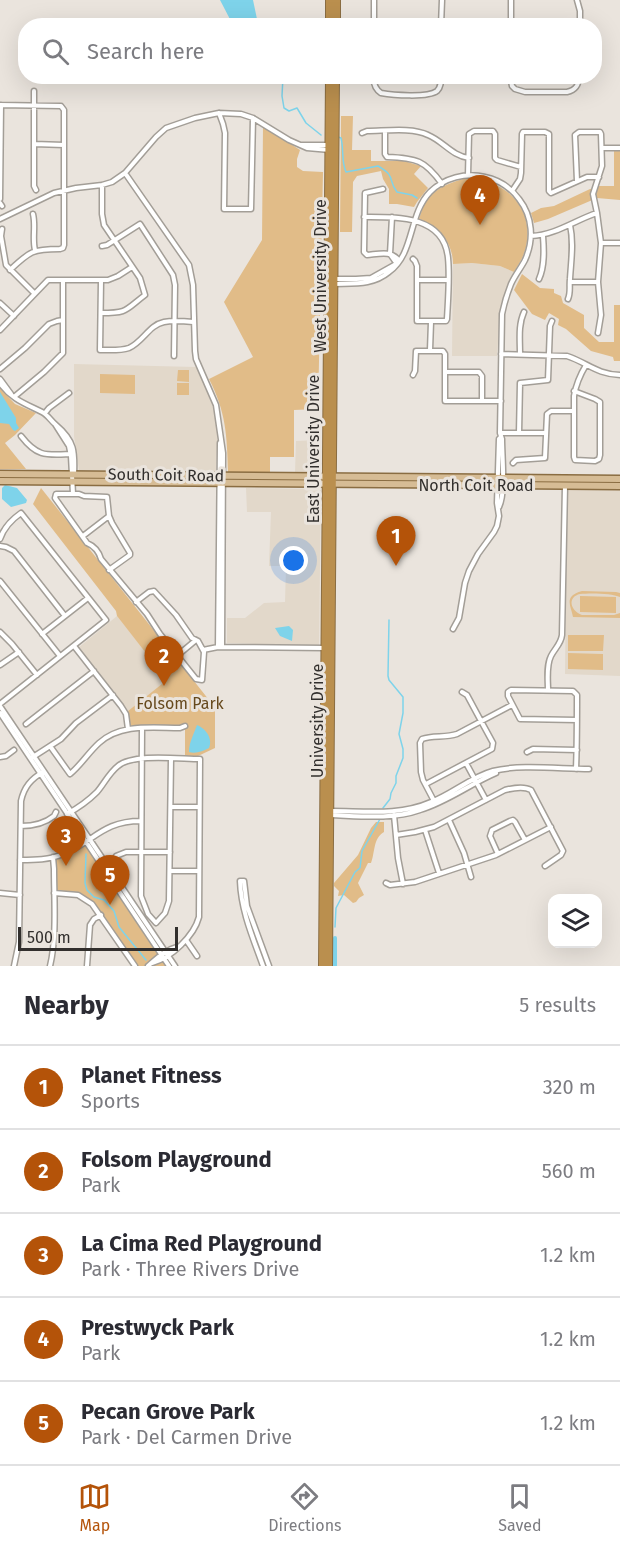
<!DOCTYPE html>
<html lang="en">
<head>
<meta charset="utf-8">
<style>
	body { margin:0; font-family:"Fira Sans",sans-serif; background:#f2f2f3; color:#2b2b33 }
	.controls { position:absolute; right:18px; bottom:18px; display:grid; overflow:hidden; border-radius:12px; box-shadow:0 6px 24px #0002 }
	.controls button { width:54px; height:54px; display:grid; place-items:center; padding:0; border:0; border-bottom:2px solid #e1e1e2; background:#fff; color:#2b2b33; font:30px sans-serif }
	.scale { position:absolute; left:18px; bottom:15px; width:160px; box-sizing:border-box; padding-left:6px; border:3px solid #322f2d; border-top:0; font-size:16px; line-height:21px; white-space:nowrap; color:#322f2d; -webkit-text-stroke:4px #eae4dd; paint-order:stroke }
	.you { position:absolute; left:294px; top:561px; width:21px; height:21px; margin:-15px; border:4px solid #fff; border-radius:50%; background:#1a73e8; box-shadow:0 0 0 9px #1a73e833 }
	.badge { display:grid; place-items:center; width:39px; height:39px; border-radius:50%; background:#b45309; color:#fff; font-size:20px; font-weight:700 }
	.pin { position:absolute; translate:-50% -50px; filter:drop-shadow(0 2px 3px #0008) }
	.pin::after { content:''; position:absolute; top:32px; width:21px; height:18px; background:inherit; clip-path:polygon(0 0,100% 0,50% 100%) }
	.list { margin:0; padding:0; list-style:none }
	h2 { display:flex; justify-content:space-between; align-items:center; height:78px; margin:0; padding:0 24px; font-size:26px }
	h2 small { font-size:20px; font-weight:400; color:#7c7c81 }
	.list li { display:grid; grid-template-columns:39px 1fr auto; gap:18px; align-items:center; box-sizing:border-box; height:84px; padding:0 24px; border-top:2px solid #e1e1e2 }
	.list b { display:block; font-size:22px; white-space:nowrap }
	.list p { margin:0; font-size:20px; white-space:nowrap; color:#7c7c81 }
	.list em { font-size:20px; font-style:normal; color:#7c7c81 }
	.icon { flex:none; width:33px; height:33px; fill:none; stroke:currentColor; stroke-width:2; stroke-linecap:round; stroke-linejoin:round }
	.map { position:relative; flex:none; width:620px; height:966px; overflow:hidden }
	.search { position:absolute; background:#fff; box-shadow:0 6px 24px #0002; left:18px; right:18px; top:18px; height:66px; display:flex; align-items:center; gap:15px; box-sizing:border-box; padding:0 21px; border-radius:24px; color:#7c7c81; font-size:22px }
	.sheet { height:498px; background:#fff }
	nav { display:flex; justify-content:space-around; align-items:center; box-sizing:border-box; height:84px; border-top:2px solid #e1e1e2; background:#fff; font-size:16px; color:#7c7c81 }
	nav a { display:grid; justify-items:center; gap:3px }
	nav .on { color:#b45309 }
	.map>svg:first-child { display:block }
	.built { fill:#e2d8ca }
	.green { fill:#e1bc88 }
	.water { fill:#7ed3ea }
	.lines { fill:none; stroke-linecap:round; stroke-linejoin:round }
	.stream { stroke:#7ed3ea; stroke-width:1.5 }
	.river { stroke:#7ed3ea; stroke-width:4 }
	.minor-casing { stroke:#a39e97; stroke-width:7 }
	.major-casing { stroke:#8a6d42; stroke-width:9 }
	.highway-casing { stroke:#8a6d42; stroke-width:10 }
	.minor { stroke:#fff; stroke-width:4 }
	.major { stroke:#d6bc95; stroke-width:6 }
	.highway { stroke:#ba8f4e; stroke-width:8 }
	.labels { text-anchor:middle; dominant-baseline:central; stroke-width:6; stroke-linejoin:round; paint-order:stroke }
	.street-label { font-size:16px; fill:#322f2d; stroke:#eae4dd }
	.park-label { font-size:16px; fill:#66491d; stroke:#eae4dd }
</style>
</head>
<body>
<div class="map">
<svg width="620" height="966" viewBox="0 0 620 966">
	<rect width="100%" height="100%" fill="#eae4dd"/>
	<!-- built -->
	<path class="built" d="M472,263L500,266L514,272L501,303L497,356H452L453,264Z
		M74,364L196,367L213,402L218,427L216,471L79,470L74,436Z
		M319,440L317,472L295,473L296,441Z
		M567,487H620V676L565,674Z
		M246,488L313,489L321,490L319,646L227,643V618H245L264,603L285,602L286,566H269L271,512H247Z
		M117,616L168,680L128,711L78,648Z"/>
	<!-- green -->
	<path class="green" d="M341,116H353L352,150H371V161H404L421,166L414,174L428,188L417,202L414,207L397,204H389V189L383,179L381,171L357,176L353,182L352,232H340Z
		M263,126L300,150L297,159V167L303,171L323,172L318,409L294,410V457H270V473L228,472C227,435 226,412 209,379L253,357L224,302L262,240Z
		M614,151H620V200L597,198L548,219L534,223L531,213L541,208L554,206L590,189L596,188L598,186H614Z
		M468,178C505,180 535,207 526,247C524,256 519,264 514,272L500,266L472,263L453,264C453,242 438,226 419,219C421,213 423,206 426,201C435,188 453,181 468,178Z
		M522,274L540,288L554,289V293L561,296L563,303L584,315V328L599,342H614V305H620V361H614L613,357L591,351L566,329L558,325L559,319L549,313L545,320L532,314L514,290Z
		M178,370H189V382L177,381Z
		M100,374L135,375V394L100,393Z
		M177,383H189V395H177Z
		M0,388L15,404L36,413L15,435L5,443L26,469H0Z
		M41,488L213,705H215V748L198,756H185V727L131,728L128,711L167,680L117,616L116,611L33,504Z
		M582,591L616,592L620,593V597C612,593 589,593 580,594C567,597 570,611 582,615H614L620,613V618L573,617C571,606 563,596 582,591Z
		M580,596L616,597V613L580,612Z
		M568,635H604L603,651H568Z
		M568,653L603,654V670L568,669Z
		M376,822H384V832C373,838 375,853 371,863H368L358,883L364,895L359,898L356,902L353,903L344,895L338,896L339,891L334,886V883L358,855L371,828Z
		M86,845L163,960L167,966H138L98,909C85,894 75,892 56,892L55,859L63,856Z"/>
	<!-- water -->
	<path class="water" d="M220,0H253L257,19L266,25H233Z
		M0,392L16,418V423L19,428L15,431L13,430L9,424L0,423Z
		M5,485L17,488L27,500L26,503L11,507L2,499V488Z
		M289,626L293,630L292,641L280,636L275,628Z
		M197,725C206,729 213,738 209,748C203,751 196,754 189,752C189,742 194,734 197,725Z"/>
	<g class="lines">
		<!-- stream -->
		<path class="stream" d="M283,76L282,96L284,108L289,111L297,108L306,123L321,135
			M338,137L341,138C344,149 341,161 346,172L378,166C397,177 387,179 397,192L412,195L417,198
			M383,808L390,799L391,793L396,783V776L403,758V749L399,734L403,713V697L389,680L388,676L389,620
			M86,854L85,883L87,890L94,897L104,900L114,911L119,927L146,960
			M335,927L336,908L355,872L360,868L362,851L380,819"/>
		<!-- river -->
		<path class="river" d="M335,966V938"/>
		<defs>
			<path id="minor" d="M577,0L580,11V26
				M374,26V0
				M441,26L442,0
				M511,26V0
				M374,76C373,84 375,89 381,93C392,95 428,98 437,91C441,87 441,82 441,76
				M510,76L512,86L515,89L525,92H567C576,90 579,85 579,76
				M34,91V186L36,190
				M0,105L61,106L64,110V245L63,248L60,249C33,249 30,251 10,270
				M219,113L223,124L225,133L224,209H251L253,118
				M385,131V154L387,157C416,158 425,160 442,184
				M362,133L367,131C385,131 412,127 428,135C443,141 452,156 469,158
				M34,144L64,145
				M301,145H330
				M602,148H620
				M125,173L189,265L193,285L195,351L196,359L216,405L223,453L222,647
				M468,175L469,134L474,131H493L495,134V158L497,160L521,167
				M577,181L575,135L579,132H600L601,134L602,166L593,194L597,213L601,243L598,282L601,315L598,333
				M383,189L365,193L364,252L367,255C379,254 392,250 399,261
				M512,191L520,179L521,173L522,134L523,132H545L549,134V191L551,193L587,177H599
				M0,199L1,105
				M0,203L2,206
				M33,214C36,226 32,238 35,250
				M364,217C396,217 444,215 448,258C450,278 448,299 447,319L446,321H417V266L415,261L413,259
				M0,219L54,193L76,188L102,185L112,182L125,173L156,137L166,128L195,118L219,113L241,114L253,118L289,140L307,148L330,150
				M2,229L1,236L6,265L34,293
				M531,236C556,235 575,220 597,213
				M601,243H620
				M102,246L107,245L140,224L173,275L175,285L174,356
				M390,254L392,217
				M390,254L395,261H399
				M335,279H356L371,278L396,264
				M539,279C545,266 544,249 543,236
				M417,280H448
				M101,281L100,350C110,350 120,351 129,348C143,342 149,325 164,322C173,320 184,321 193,322
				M570,282H598
				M332,284C353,283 372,286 389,272C415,253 408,215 430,192C444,178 466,172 485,177C499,180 511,188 519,199C533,217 534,240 525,260C521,268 515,275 511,284C507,294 504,304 502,314L500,433L502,439C502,457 506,492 499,507
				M568,299C571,292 569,286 570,279C571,261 574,243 570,225
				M0,303L14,316
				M101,313C129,313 125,310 145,295L140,278L104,225L102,214V185
				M0,330L48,280H108L118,276L132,267
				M430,350L431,322
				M501,354L567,356C588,363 596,374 620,375
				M520,354C520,340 518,325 524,312
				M0,369L25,348L49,324L57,321L63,320
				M445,372H479L482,376V401
				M413,375L415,371L416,351H443L445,354V401H501
				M0,379L11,394
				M0,383C11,399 26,404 42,412C48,415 51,421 56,425C75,441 75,452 74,475
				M574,391L595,399L600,402V455L599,459L595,461L575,460L574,457V396C576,384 580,375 586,365
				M14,397L44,372L63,353V280
				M45,413L49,408L69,393
				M55,424L69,446L71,456L73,494H56L55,498L87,543C94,546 99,552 101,559L147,614L160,634L196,679L202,680L204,652L198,641L192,638L176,615L154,591L149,592L136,602
				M500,433H546
				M519,433L520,383L548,380L550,326L552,321
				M21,436C38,458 47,455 73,454
				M513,463L516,460L545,458L547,414L551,411H573
				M73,494H79L84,496L107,497L109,516L112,523L130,553V555L109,570
				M83,536L109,516
				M0,539C4,527 11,520 21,513L106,620L0,704
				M0,546L6,547L14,551L65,616
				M0,581L60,656
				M453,629L459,618L465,583L469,571L478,554L494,532L497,526L499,516L497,503L499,439L501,437
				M0,632L12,644L37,675
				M42,634L88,598
				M74,646L121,706L126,714L128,729
				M218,647L220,443
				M203,650L218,647L325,648
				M178,655L196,640
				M0,665L19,652
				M548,690C548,680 546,666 551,656C555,648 561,644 562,635L565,486
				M0,706L175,966
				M0,713L169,966
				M26,724L94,671
				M142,728L141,896L148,914L156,923L165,913L169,901L171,759
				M50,746L70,774C81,765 88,753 99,743C121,723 153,728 180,728L185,726
				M527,752L533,749L577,750
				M0,757L6,756L14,750
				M33,757L61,739L76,723L113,695
				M466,763L486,800
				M576,769C577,744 577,720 577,695L573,691L511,690L508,692V696L520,719L577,720
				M426,784L492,749L493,743L481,721L467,695L462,692
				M434,801L423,780L421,772L420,743L422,739C433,735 445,738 457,734L512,705
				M171,807H199
				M331,811C365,811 399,816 431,802C452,794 471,777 493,771C519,764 561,769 589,769
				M67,814C78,808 88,801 97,792C104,784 109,773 118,766C133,753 180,759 200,759L199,917C194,936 171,958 152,963
				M330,815C359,816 392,820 420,810C447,802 470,784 496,773
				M394,815L398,858L403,884
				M449,820L464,853L471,877
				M21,826C33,826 44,824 54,816L56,812
				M425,830L439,873
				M396,835L415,832L434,827L505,790C513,788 524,786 531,790L563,851L561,855L545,866
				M498,854L490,836L492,830L510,821L513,820L515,822L525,840
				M20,860C35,860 49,860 63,854C94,842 102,821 141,821
				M114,860L116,856L126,852H170
				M170,871H199
				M240,881H244L247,906L269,966
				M240,881C241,911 253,938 263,966
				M386,883L390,885L415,882L496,855L551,827
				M0,893L20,895
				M54,893L78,895L92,904L135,966
				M186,940L197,956
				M14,966L19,942L21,801C24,787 31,779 43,772
				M50,966C57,938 54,898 54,869L53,857
				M87,966L90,925L94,919L101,915
				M148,966C156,959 165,950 177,947"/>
			<path id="major" d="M0,474L620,479
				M0,481L620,486"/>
			<path id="highway" d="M330,26V0
				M336,26V0
				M323,966L330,76
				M328,966L335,76"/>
		</defs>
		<!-- minor casing -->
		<use href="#minor" class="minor-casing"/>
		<!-- major casing -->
		<use href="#major" class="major-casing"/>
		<!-- highway casing -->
		<use href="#highway" class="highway-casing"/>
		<!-- minor -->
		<use href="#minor" class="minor"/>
		<!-- major -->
		<use href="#major" class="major"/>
		<!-- highway -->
		<use href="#highway" class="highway"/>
	</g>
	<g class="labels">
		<!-- street labels -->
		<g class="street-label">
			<text transform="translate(320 276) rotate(-90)">West University Drive</text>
			<text transform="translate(313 449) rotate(-90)">East University Drive</text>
			<text transform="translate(166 475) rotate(1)">South Coit Road</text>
			<text x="476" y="485">North Coit Road</text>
			<text transform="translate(317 721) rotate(-90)">University Drive</text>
		</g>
		<!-- park labels -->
		<g class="park-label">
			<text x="180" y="703">Folsom Park</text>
		</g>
	</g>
</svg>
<div class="controls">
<button><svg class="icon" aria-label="layers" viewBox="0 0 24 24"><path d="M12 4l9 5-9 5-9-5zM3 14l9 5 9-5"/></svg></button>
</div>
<div class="scale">500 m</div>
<div class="you"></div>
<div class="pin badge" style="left:396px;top:566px">1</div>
<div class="pin badge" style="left:164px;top:686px">2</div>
<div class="pin badge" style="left:66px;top:866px">3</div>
<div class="pin badge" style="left:480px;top:225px">4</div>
<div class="pin badge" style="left:110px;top:905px">5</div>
<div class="search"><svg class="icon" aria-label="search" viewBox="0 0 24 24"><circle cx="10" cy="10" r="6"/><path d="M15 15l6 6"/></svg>Search here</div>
</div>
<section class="sheet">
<h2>Nearby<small>5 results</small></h2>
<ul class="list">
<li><span class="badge">1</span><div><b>Planet Fitness</b><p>Sports</p></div><em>320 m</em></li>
<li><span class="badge">2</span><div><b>Folsom Playground</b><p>Park</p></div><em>560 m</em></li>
<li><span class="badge">3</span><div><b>La Cima Red Playground</b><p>Park · Three Rivers Drive</p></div><em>1.2 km</em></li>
<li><span class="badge">4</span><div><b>Prestwyck Park</b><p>Park</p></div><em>1.2 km</em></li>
<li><span class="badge">5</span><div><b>Pecan Grove Park</b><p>Park · Del Carmen Drive</p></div><em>1.2 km</em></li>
</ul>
</section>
<nav>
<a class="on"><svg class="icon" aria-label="map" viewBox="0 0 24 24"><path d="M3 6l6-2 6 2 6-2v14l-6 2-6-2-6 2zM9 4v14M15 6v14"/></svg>Map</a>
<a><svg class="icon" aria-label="directions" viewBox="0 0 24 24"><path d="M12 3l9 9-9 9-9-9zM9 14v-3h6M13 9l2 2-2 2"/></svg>Directions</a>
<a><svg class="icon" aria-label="saved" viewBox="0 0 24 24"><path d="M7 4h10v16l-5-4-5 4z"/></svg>Saved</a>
</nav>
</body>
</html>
